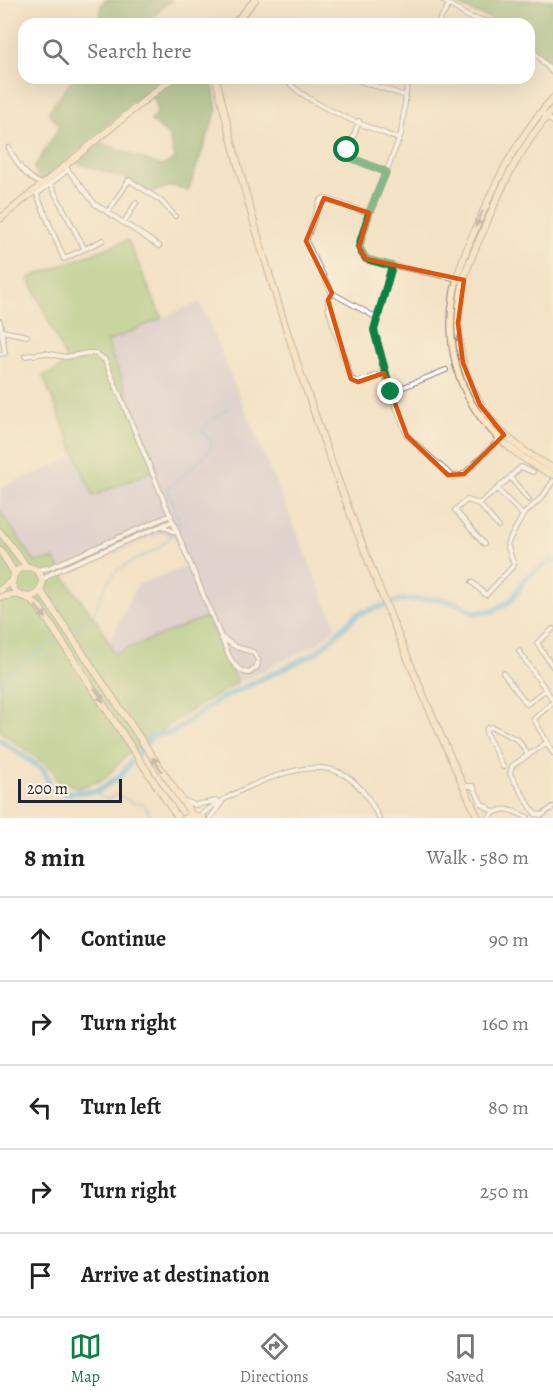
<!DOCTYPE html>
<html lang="en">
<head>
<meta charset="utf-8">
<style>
	body { margin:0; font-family:Alegreya,serif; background:#f6f6f6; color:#222 }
	.scale { position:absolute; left:18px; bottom:15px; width:104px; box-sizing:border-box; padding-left:6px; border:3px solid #22223b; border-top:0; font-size:16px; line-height:21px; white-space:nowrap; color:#22223b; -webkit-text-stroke:4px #fcf5e5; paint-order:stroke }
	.stop { position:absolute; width:18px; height:18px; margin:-14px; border:4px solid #0b8043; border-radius:50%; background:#fff }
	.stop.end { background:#0b8043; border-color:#fff; box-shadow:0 2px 6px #0008 }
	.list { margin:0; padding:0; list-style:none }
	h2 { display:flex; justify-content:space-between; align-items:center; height:78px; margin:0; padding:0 24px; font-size:26px }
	h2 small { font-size:20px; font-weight:400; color:#767676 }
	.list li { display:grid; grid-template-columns:39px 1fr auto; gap:18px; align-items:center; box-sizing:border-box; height:84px; padding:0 24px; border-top:2px solid #e0e0e0 }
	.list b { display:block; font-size:22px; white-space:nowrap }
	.list em { font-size:20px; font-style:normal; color:#767676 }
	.icon { flex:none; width:33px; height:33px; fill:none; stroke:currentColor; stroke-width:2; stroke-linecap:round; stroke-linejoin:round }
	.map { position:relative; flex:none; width:553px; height:818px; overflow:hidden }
	.search { position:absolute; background:#fff; box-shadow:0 6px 24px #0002; left:18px; right:18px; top:18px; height:66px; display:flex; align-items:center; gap:15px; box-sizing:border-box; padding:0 21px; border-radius:18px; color:#767676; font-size:22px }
	.sheet { height:498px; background:#fff }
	nav { display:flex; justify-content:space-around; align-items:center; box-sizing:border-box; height:84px; border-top:2px solid #e0e0e0; background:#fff; font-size:16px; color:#767676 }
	nav a { display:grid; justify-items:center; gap:3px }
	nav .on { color:#0b8043 }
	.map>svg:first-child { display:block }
	.industrial { fill:#c9bfd7 }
	.green { fill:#95c574; stroke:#5c7458; stroke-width:1.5 }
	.forest { fill:#78aa66; stroke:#4d6650; stroke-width:1.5 }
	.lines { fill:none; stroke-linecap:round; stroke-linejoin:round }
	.stream { stroke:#63b8df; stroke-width:1.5 }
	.river { stroke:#63b8df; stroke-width:6 }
	.street-casing { stroke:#8a8280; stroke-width:6 }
	.secondary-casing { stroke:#8a8280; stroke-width:8 }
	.street { stroke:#fff; stroke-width:4 }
	.secondary { stroke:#fce6c4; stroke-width:6 }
	.oneway { fill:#9a8e86 }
	.route { stroke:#0b8043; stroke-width:8 }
	.marked { fill:none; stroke:#de560e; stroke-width:4.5; stroke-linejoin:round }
</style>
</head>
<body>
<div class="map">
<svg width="553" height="818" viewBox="0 0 553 818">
	<rect width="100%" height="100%" fill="#fcf5e5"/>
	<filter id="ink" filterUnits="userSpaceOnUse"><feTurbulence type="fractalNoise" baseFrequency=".0167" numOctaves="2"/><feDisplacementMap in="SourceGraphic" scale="12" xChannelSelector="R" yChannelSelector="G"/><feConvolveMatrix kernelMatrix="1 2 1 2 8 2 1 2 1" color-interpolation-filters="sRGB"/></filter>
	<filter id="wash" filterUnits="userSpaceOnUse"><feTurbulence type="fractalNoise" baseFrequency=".008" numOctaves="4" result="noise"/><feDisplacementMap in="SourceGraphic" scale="24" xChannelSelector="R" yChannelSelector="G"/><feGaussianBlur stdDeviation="1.35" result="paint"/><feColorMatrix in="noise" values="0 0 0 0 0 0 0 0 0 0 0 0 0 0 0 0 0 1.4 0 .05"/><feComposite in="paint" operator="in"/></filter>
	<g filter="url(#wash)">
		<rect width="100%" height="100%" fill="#f3e2c5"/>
		<!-- industrial -->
		<path class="industrial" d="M200,302L336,626L316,645L237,683L206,617L114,655L110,641L137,585L188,566L174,537L160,533L62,576L55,559L35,562L0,511V488L77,456L93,496L107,341Z"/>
		<!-- green -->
		<path class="green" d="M128,240L162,318L107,342L157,469L93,496L43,376L68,364L29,278Z
			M0,511L35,562L55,559C70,593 102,619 114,654L206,617L237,683L186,713L126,756L104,779L79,788L57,780L53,770L0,731Z"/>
		<!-- forest -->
		<path class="forest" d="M105,0H171L145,24H100L101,6Z
			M451,0H553V66L529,41V24C502,24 474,15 451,0Z
			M74,78H212L217,110L188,191L173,186L151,192L130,180L77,163L102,143L162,166L175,159L169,136L151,121L157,113L155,99L140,96L42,182L34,168L60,126L48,112Z"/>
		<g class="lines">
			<!-- stream -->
			<path class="stream" d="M178,525L180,523L167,487L173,485L209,451L212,442L202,431L210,421L229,408
				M71,631C76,628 83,625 87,621C101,609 101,584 116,572C135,556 159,554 174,532
				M0,692L4,677L56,639
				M97,791L99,796L108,799L117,795L133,803L144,804L152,818"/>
			<!-- river -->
			<path class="river" d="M0,740L44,770L50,786L65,793L97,791L119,777L153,735L172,733L218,700L316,653L358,614L401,600L437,599L458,603L475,613L493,611L512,600L525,578L553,560"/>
		</g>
	</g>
	<g filter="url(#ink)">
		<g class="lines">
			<defs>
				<path id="street" d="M442,0L469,17L499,24
					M437,24L449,5
					M529,46L553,73
					M285,78C304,104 368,127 399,139
					M351,78L406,96
					M408,78L401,134L360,240L361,254L371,261L464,280
					M541,112L553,122
					M359,121L347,155L386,172
					M9,148C17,164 25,176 41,184
					M65,166L95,204L159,246
					M50,184L84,248
					M35,190L64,259L103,240
					M37,194L68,170
					M108,212L129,180L160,200L175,216
					M369,213L324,198L320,201L306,241L332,293L377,318
					M124,222L136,203
					M392,266L374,331L384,373L407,436L453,477L464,474L502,437
					M332,293L328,300L329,311L351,379L358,382L384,373
					M0,321L5,353L0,354
					M2,331L27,336
					M25,356L45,353L65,357L88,353H95L105,360L221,637C227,650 232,671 249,673L257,667L258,660L253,652L236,647L221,637
					M391,392L446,370
					M510,477L529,500
					M497,489L521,467L533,472
					M479,504L467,500L455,510L484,544
					M162,526L177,533
					M498,526L479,504L497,489L523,515L543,496L553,481
					M36,570L49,568L171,515
					M42,580L54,572L173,521
					M472,582L486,595L514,565L507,544L523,515
					M553,629L537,643L553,667
					M519,651L553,700
					M503,673L527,704L545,690
					M553,702L534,719L553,753
					M546,743L512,766L510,774L535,814L542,815L553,807
					M503,767L486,733L487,728L492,727L518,740L528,755
					M463,786H473L482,804L494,812
					M184,801L195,805L217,801
					M199,816C218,801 238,791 260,782C316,760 351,758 379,818
					M210,818L222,802
					M488,818C502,804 513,810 528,818"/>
				<path id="secondary" d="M234,24L255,0
					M216,78C277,333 368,580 478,818
					M553,98C522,133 501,171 482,214C470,241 457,269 453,299C442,379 482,441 553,475
					M553,109C520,149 504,180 485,227C477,245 467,264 463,283C445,363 480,432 553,468
					M0,219L172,78
					M0,532L27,567
					M0,550L15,574
					M12 582a15 15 0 1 1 30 0a15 15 0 1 1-30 0Z
					M0,590L13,580
					M40,590L192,815
					M25,596L39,607L178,818
					M0,597L19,594
					M185,818L192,815L203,818"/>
			</defs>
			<!-- street casing -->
			<use href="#street" class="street-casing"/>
			<!-- secondary casing -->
			<use href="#secondary" class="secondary-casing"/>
			<!-- street -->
			<use href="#street" class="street"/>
			<!-- secondary -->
			<use href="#secondary" class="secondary"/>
		</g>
		<!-- one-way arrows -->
		<defs><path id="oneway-solid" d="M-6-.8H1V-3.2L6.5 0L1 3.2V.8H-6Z" transform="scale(1.5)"/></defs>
		<g class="oneway">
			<use href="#oneway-solid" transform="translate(479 219) rotate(114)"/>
			<use href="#oneway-solid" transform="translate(460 343) rotate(-96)"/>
			<use href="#oneway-solid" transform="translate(41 612) rotate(51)"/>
			<use href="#oneway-solid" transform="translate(99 695) rotate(57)"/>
			<use href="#oneway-solid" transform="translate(157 764) rotate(-124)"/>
		</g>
	</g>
	<g class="lines" filter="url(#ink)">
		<!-- route -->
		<path class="route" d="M347,150L349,157L386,172L369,213L359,247L366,259L392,266L374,330L391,392"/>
	</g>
	<!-- marked area -->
	<path d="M0 0H553V818H0ZM324,198L369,213L359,247L366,259L464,280L458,323L463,363L480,405L504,435L464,474L448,475L407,436L384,373L358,382L351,379L328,300L332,293L306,241Z" fill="#f3e2c5" fill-opacity=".55" fill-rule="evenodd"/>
	<path class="marked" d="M324,198L369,213L359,247L366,259L464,280L458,323L463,363L480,405L504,435L464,474L448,475L407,436L384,373L358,382L351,379L328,300L332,293L306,241Z"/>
</svg>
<div class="scale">200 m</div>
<div class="stop" style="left:347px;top:150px"></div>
<div class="stop end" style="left:391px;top:392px"></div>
<div class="search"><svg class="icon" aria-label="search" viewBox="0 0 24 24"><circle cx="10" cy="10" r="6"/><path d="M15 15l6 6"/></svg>Search here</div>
</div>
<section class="sheet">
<h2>8 min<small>Walk · 580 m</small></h2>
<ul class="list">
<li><svg class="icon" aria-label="ahead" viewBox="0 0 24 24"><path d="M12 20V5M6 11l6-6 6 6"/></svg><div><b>Continue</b></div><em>90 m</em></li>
<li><svg class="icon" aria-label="right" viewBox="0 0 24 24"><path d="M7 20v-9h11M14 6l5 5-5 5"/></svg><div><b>Turn right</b></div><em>160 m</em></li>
<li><svg class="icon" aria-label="left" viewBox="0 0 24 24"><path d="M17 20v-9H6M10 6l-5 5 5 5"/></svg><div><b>Turn left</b></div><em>80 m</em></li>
<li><svg class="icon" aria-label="right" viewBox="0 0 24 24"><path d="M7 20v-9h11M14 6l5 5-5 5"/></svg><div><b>Turn right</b></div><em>250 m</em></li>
<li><svg class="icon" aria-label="arrive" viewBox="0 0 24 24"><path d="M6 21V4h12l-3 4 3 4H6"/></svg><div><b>Arrive at destination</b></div></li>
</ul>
</section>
<nav>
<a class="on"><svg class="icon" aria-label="map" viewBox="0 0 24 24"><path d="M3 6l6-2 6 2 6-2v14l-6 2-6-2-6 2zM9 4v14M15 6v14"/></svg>Map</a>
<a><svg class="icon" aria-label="directions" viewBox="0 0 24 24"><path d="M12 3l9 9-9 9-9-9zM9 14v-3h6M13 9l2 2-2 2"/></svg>Directions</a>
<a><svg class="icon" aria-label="saved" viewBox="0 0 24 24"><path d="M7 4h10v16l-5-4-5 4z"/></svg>Saved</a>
</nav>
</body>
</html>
